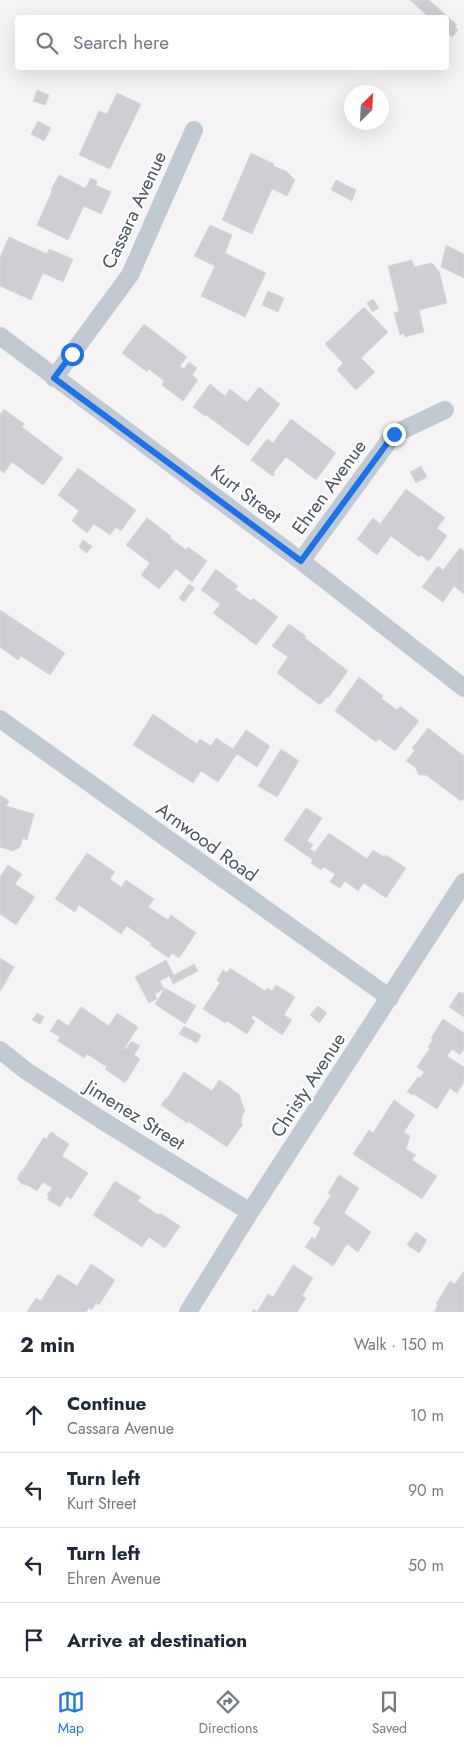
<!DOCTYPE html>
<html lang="en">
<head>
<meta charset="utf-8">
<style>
	body { margin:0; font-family:Jost,sans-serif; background:#f6f6f7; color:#1f2937 }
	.compass { position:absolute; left:344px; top:85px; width:45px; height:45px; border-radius:50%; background:#fff; box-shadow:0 5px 20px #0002; rotate:24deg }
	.stop { position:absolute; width:15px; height:15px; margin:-11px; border:4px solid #1a73e8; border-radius:50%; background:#fff }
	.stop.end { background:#1a73e8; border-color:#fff; box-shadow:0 1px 5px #0008 }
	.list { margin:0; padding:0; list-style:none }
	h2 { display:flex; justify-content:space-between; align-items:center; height:65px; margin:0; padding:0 20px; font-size:21px }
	h2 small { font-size:16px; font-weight:400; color:#747a83 }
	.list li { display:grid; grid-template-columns:32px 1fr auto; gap:15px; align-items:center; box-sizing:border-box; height:75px; padding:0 20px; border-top:1px solid #e0e1e3 }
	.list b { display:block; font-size:19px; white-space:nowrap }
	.list p { margin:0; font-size:16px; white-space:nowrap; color:#747a83 }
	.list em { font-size:16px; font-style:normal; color:#747a83 }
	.icon { flex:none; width:28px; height:28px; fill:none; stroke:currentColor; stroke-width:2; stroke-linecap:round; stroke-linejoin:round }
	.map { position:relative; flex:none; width:464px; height:1312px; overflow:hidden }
	.search { position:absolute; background:#fff; box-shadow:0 5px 20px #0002; left:15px; right:15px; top:15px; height:55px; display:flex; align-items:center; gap:12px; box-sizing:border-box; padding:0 18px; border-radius:5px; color:#747a83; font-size:19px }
	.sheet { height:365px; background:#fff }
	nav { display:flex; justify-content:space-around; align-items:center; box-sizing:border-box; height:70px; border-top:1px solid #e0e1e3; background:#fff; font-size:14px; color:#747a83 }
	nav a { display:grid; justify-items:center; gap:2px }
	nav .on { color:#1a73e8 }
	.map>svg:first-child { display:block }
	.building { fill:#cdcfd5; stroke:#d7d9de }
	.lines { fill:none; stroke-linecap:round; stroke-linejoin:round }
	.street { stroke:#c1cad2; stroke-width:18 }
	.route { stroke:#1a73e8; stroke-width:6 }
	.labels { text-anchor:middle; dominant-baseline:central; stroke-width:4.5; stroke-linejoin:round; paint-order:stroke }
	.street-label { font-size:19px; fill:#4a5661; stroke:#fff }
</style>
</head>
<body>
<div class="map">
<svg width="464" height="1312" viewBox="0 0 464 1312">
	<rect width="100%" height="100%" fill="#f5f3f3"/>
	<!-- building -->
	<path class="building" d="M410,0H429L457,25L455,27L458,30L452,37L446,32V18H430Z
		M37,90L49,95L45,105L33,101Z
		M117,93L141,104L110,169L79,155L99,111L107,114Z
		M38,121L51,128L44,141L31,134Z
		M251,153L274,164L273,166L286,171L295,180L287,196L272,189L252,234L222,220Z
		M59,175L85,188L91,178L97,181L96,185L111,192L101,214L84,206L68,240L37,225L52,191L51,190Z
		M336,180L356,190L352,201L331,190Z
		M210,225L232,235L225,253L266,273L245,317L201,296L215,266L194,256Z
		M9,237L47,254L49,249L73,259L63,282L43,273L31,300L0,286V257Z
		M446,245L464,254V278L441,267Z
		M412,260L414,267L432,263L439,271L447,303L419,310L424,332L405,337L404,333L400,335L394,313L399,311L388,266Z
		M268,291L284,298L278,312L262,305Z
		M373,299L379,308L372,312L367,303Z
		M364,307L388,332L361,358L375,372L356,390L337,370L343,363L325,344Z
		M144,324L187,357L180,366L184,369L189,362L197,368L192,375L198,380L183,401L162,385L164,381L149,369L147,372L122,353Z
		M210,384L225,396L230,389L247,402L259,387L280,404L248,446L206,415L205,416L193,407Z
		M4,409L24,424L22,427L63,458L43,485L12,462L4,473L0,470V415Z
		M291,419L336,453L316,480L286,457L274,472V475L272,476L251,460L267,439L273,443Z
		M421,466L427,477L416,483L410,472Z
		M78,468L136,510L121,531L116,527L110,535L94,524L87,533L72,521L79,511L58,495Z
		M406,489L445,518L437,528L447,536L429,561L420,555L419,557L391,536L377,555L357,539L373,518L380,524Z
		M147,518L171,536L170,538L186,550L188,547L207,561L192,582L176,569L159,589L141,575L150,563L126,545Z
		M83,540L92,546L87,553L79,547Z
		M460,548L464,551V594L454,586L443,602L422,587L438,566L443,570Z
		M216,569L238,586L235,589L251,601L253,598L278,617L256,645L213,613L220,604L201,590Z
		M189,584L195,588L184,602L179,598Z
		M0,610L65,653L50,675L21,656L18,660L0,647Z
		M289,624L306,636L305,638L348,671L328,698L327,697L320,705L277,673L288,657L272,646Z
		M359,677L383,696L381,698L397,710L400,706L419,721L395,751L379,739L376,742L335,711Z
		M153,714L197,744L200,739L211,746L216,738L233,749L246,730L270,746L257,767L237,754L218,782L201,771L193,783L133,745Z
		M428,728L464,756V799L461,801L426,775H419L415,767L406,761L415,750L412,748Z
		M281,749L299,761L277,797L258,786Z
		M0,795L9,801L6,806L34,814L27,840L23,838L20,847L13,851L0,847Z
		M306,808L322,818L307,841L313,845L310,849L315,852L329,833L367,859L373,850L384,857L386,855L406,868L386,898L364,883L358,891L345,881L340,888L330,882L335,874L324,867L321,870L311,863L313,860L284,840Z
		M87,853L115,872L110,879L121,887L126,880L154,899L148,907L168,920L171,915L196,933L179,958L172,953L169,958L150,945L151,943L127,926L121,934L79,905L75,912L55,899Z
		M8,865L22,874L15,884L35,897L16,925L0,914V877Z
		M0,958L14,967L1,990H0Z
		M166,960L174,975L194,964L198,971L173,984L169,976L160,981L164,989L155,994L157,999L149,1003L135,977Z
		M230,968L265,991L267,988L272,991L276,985L295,997L284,1015L292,1020L282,1035L253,1015L251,1018L255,1021L247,1034L227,1021L225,1023L203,1009L220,983L217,980L223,970L227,973Z
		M165,988L196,1006L185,1024L155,1004Z
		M459,992L463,994L464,992V1017L449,1007Z
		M318,1006L327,1013L319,1023L310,1015Z
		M81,1007L109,1026L117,1013L138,1027L124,1049L125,1050L132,1041L140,1046L134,1055L140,1059L125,1083L105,1069L107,1067L87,1054L84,1058L58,1041L60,1037L50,1031L58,1019L68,1026Z
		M37,1013L44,1017L40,1024L32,1020Z
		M443,1019L464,1033V1049L460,1055L452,1049L447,1056L464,1067V1082L457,1093L450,1088L437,1109L414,1094L413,1095L407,1092L418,1077L420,1078L424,1072L417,1067L430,1048L428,1047L433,1040L431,1038Z
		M184,1026L201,1035L197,1043L179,1034Z
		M184,1072L212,1091L219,1080L239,1094L245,1112L243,1113L241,1123L243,1124L227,1147L188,1121L187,1123L161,1105L165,1099L166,1100Z
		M394,1100L415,1115L404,1132L410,1136L406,1149L416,1155L412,1160L437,1176L422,1199L353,1154L369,1130L373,1133Z
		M51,1132L69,1144L62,1156L88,1173L71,1199L67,1196L60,1207L47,1199L49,1196L47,1195L52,1188L43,1182L37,1191L27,1185L22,1184L17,1179L21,1171H24L23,1170L44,1137L46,1139Z
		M339,1175L359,1188L344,1213L371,1232L358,1252L347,1244L333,1266L305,1247L312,1237L315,1239L321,1228L313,1223L331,1195L328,1193Z
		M115,1181L141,1197L138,1201L158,1215L160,1213L180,1226L165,1248L149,1237L142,1247L93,1215Z
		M416,1232L427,1240L419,1253L407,1245Z
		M91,1264L115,1280L99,1305L96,1303L92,1310L89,1308L86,1312H27L36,1298L41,1301L58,1274L77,1286Z
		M293,1265L313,1278L302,1296L306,1298L297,1312H252L254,1309L257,1312L268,1294L273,1297Z
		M464,1271V1312H434L438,1305L436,1304L450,1281L455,1284Z"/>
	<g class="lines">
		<!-- street -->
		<path class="street" d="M0,336L301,561L464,688
			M54,378L130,275L194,130
			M301,561L394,434L445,410
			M0,719L390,998
			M0,1050L25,1070L100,1119L250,1212
			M188,1312L250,1212L464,882"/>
	</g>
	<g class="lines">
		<!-- route -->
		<path class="route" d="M72,354L54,378L301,561L394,434"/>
	</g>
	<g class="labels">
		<!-- street labels -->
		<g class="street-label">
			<text transform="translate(134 210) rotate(-65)">Cassara Avenue</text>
			<text transform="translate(329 487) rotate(-54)">Ehren Avenue</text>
			<text transform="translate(246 494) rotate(37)">Kurt Street</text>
			<text transform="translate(207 842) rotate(36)">Arnwood Road</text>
			<text transform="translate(308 1085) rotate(-57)">Christy Avenue</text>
			<text transform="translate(135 1115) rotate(32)">Jimenez Street</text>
		</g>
	</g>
</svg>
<svg class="compass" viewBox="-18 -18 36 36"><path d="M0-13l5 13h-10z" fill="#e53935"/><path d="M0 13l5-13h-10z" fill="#747a83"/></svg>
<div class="stop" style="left:72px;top:354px"></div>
<div class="stop end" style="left:394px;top:434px"></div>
<div class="search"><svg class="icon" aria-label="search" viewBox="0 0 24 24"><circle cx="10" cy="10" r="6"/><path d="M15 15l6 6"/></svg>Search here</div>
</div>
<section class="sheet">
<h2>2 min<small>Walk · 150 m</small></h2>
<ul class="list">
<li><svg class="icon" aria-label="ahead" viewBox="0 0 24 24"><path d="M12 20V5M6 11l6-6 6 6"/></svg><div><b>Continue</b><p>Cassara Avenue</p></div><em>10 m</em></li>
<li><svg class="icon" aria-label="left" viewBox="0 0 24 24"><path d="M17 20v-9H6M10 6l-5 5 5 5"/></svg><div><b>Turn left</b><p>Kurt Street</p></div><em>90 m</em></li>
<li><svg class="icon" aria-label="left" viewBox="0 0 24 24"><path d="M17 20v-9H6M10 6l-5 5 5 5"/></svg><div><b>Turn left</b><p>Ehren Avenue</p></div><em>50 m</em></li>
<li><svg class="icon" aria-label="arrive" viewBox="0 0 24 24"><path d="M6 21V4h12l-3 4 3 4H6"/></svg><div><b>Arrive at destination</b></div></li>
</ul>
</section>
<nav>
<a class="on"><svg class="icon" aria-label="map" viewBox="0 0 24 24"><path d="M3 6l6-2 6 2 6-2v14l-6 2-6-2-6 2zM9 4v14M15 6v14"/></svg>Map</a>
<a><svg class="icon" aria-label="directions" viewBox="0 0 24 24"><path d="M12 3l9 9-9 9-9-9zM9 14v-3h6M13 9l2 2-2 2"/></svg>Directions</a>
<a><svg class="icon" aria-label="saved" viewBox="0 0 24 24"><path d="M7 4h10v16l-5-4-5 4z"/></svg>Saved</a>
</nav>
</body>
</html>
